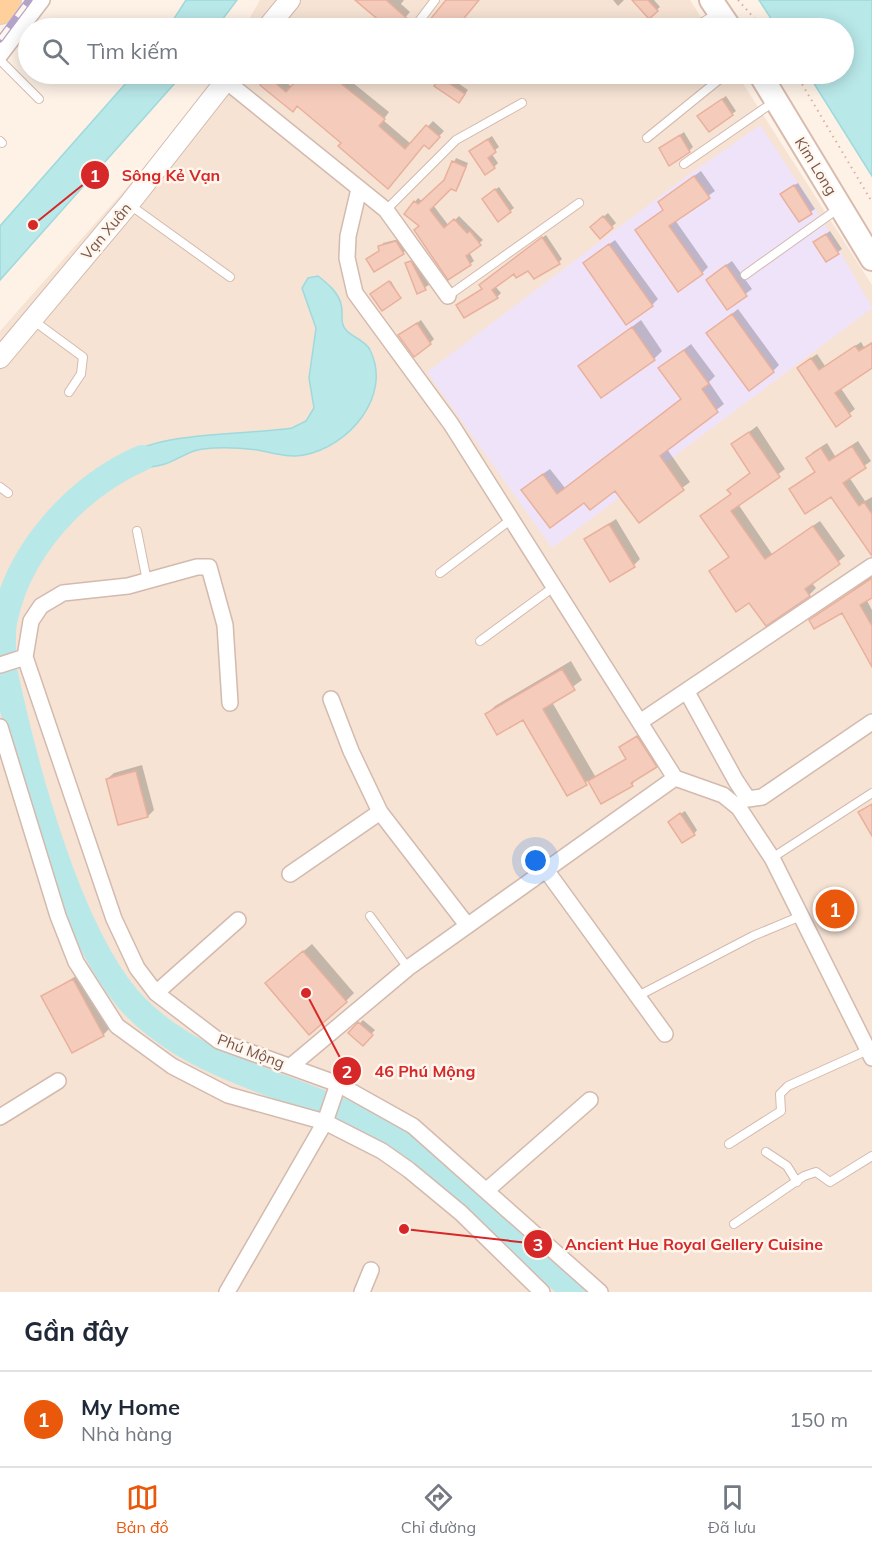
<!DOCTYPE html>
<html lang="vi">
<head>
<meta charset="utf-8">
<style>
	body { margin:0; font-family:Mulish,sans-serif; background:#f2f2f3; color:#1f2937 }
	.you { position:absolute; left:536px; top:861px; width:21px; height:21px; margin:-15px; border:4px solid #fff; border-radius:50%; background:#1a73e8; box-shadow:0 0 0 9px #1a73e833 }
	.badge { display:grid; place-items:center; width:39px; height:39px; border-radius:50%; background:#ea580c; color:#fff; font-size:20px; font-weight:700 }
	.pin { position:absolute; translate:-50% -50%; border:3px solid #fff; box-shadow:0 2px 6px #0006 }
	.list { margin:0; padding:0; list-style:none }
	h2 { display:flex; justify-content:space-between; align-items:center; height:78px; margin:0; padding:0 24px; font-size:26px }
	h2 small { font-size:20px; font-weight:400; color:#747a83 }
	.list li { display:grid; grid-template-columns:39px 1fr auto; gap:18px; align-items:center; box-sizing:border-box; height:96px; padding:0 24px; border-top:2px solid #e0e1e3 }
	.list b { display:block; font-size:22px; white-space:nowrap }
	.list p { margin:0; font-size:20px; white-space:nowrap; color:#747a83 }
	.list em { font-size:20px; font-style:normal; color:#747a83 }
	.icon { flex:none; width:33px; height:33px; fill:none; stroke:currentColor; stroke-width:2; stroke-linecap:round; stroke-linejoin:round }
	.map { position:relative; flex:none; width:872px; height:1292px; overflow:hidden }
	.search { position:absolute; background:#fff; box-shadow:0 3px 15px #0003; left:18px; right:18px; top:18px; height:66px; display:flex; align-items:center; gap:15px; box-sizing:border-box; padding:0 21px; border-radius:33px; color:#747a83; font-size:22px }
	.sheet { height:174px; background:#fff }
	nav { display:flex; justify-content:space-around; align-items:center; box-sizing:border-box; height:84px; border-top:2px solid #e0e1e3; background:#fff; font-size:16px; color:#747a83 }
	nav a { display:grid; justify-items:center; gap:3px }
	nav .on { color:#ea580c }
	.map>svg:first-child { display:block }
	.residential { fill:#f6e3d4 }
	.education { fill:#efe3fa }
	.water { fill:#b9e8e9; stroke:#9fd9dc; stroke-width:1.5 }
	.shadow { fill:#0003 }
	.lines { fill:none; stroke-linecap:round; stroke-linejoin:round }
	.river { stroke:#b9e8e9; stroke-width:26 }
	.building { fill:#f5ccbc; stroke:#e9b09c; stroke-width:1.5 }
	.service-casing { stroke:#d3baae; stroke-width:10 }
	.minor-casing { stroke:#d3baae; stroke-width:18 }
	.tertiary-casing { stroke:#d3baae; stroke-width:22 }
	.secondary-casing { stroke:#d9bbad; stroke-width:26 }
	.primary-casing { stroke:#d9cfcc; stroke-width:28 }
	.path { stroke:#daaf9f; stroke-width:2; stroke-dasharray:1.5 4.5; stroke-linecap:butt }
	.service { stroke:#fff; stroke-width:8 }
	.minor { stroke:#fff; stroke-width:15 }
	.tertiary { stroke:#fff; stroke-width:20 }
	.secondary { stroke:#fff; stroke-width:22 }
	.primary { stroke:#ffcf9c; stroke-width:26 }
	.rail-casing { stroke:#b3a3c9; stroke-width:7 }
	.rail { stroke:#fff6ee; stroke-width:4.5; stroke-dasharray:14; stroke-linecap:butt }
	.labels { text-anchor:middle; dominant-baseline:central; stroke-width:5; stroke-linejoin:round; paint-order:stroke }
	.street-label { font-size:15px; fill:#795449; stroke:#fff6ee }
	.leader { fill:none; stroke:#d62828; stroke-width:2 }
	.callout-dot { fill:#d62828; stroke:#fff6ee; stroke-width:2 }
	.mark-label { font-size:18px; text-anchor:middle; font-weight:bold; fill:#fff }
	.callout-label { font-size:16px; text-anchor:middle; font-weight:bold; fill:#d62828; stroke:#fff6ee; stroke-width:5; stroke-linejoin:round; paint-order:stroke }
</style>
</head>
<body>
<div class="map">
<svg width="872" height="1292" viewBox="0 0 872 1292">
	<rect width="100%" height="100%" fill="#fef2e7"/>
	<!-- residential -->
	<path class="residential" d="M260,0H690L708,28H244Z
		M219,74H737L872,285V1292H0V331L205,99Z"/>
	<!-- education -->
	<path class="education" d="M760,125L823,221L872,308L552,548L427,372L687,176Z"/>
	<!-- water -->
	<path class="water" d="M186,0H237L216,28H168Z
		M759,0H872V176L808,74H844V28H777Z
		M134,74H183L0,280V226Z
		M318,276C327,283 338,292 341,304C344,313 339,322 346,330C353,338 365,340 370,350C393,396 348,447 304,455C288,458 274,453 258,450C242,448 220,447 203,449C188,450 176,462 161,465C144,469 128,468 111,473C116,467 122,460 127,456C159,431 251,435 292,428L306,421L314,408L309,378L316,328L302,288L308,278Z"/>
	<!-- shadow -->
	<path class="shadow" d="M357,0H404L401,4L410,12L396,28H390Z
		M613,0H624L618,6Z
		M634,0H654L660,7L649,17Z
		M267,74H276L292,87L304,74H342L389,112L383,120L411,144L433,121L444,131L429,147L424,143L393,182L298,105L260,81Z
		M445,74L468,90L463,97L441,78Z
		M726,96L736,111L732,114L703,113Z
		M684,132L693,147L689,151L661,148Z
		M492,136L499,147L491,153L498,163L494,167L475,147Z
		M456,158L468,163L459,186L456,190L451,187L433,205L449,226L459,216L483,240L469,252L474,261L470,264L421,225L415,202L418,198L423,202L445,180Z
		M701,171L715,191L675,220L708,267L702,273L636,231L665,209L660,202L666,196Z
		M798,183L815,209L799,220L786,190Z
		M499,187L514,208L510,211L487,195Z
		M608,213L616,223L600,237L596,223Z
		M830,231L842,249L827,260L819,239Z
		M546,235L562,259L559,262L534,277L529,269L515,272L495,286L501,293L497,297L464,316L483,289L484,281Z
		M399,239L406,250L403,253L381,250L383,243Z
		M615,240L658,299L652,305L584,263Z
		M415,258L429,285L417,292L407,264Z
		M732,261L752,289L727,308L713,274Z
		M391,281L400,297L374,293Z
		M738,309L779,365L773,371L708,333Z
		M421,320L434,339L430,343L400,335Z
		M641,320L662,351L654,359L580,366Z
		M861,342L864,347L872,342V366L840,387L855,409L836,424L804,363L817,354L825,366Z
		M691,344L715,376L709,382L724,404L667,449L690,482L639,521L616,488L584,501L550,526L530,483L550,469L565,488L682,398L660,368Z
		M757,426L785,469L738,504L772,554L820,521L845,556L812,583L816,588L809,595L766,624L750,601L711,571L730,556L702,516L732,493L729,490L751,472L732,445Z
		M858,441L871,461L849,477L865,501L872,497V542L831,495L791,489L816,471L808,458L813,452L827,443L835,456Z
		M616,519L640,559L634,565L586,539Z
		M872,576V596L866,599L872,610V664L842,611L811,620Z
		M571,661L582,680L552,702L595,776L627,758L621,747L644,732L662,760L637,777L632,785L602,802L589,780L568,794L524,718L487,714L495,706Z
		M142,765L154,810L148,816L107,779L114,773Z
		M685,811L697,830L694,834L674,818Z
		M312,944L354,993L346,1001L275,975Z
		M79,974L109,1029L103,1035L43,997Z
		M363,1020L375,1030L362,1044L350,1033Z"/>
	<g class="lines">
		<!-- river -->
		<path class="river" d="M3,651C3,640 2,628 5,618C20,548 78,486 142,458
			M5,674C25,767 67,927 128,999C194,1074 301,1084 383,1132C455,1173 514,1236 574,1292"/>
	</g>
	<!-- building -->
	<path class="building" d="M355,0H386L411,22L408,28H388Z
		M446,0H479L456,28H423Z
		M632,0H648L658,11L649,19Z
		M265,74L286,92L302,74H329L385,119L379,126L405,149L426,125L440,137L429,149L424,145L388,189L338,146L341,143L297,106L293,112L261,86L258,81Z
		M440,77L465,94L459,103L434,86Z
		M722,99L733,115L709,132L697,116Z
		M680,135L690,152L669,166L659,148Z
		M488,139L496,152L488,158L495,168L485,175L469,151Z
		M452,161L466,167L456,191L451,189L430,210L444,228L454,219L467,233L470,231L481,245L466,256L471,265L448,280L414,230L419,226L404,214L414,201L418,204L444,180Z
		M694,176L710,198L669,226L703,274L678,292L635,230L663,210L658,202Z
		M794,185L812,214L799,222L780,194Z
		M495,189L511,212L498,222L482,199Z
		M603,216L613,228L600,239L590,227Z
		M826,234L839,254L826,262L813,242Z
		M542,237L560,264L534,279L528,271L516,278L514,274L492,290L498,298L464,318L456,305L482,289L479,285Z
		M396,241L404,254L374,272L366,259L379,251L378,246Z
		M609,244L653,306L626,325L583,263Z
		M411,261L426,290L417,294L405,263Z
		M726,265L747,296L727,310L706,280Z
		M389,281L401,298L382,311L370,294Z
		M732,314L774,372L749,391L706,333Z
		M417,323L431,344L414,357L398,335Z
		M632,327L655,360L601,398L578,366Z
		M872,343V368L835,393L851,416L836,427L797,368L811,358L819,370L855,346L859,351Z
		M684,350L709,384L702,389L718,412L660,456L684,490L639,523L615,491L590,510L584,503L550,528L521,490L543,474L557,494L681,399L658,368Z
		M749,432L780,477L731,511L765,559L813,526L840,564L805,589L810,596L766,626L749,603L736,612L709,571L729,557L700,516L731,494L727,490L750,473L731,444Z
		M852,446L866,468L843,483L859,506L864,502L872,514V556L831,497L805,514L789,489L815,472L806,458L821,448L829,461Z
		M609,524L635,567L610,582L584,539Z
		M872,578V598L860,605L872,626V667L842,613L814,629L809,620Z
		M562,669L575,690L543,709L587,785L567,796L523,720L497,735L485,714Z
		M637,736L657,767L631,783L633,786L601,804L588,781L626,759L619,747Z
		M136,771L148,817L118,825L106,779Z
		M872,804V836L858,812Z
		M680,813L695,835L682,843L668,822Z
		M303,951L347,1002L309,1035L265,983Z
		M73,979L104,1036L72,1053L41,996Z
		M358,1022L373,1035L363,1046L348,1033Z"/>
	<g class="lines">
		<defs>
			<path id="service" d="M414,28L435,0
				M693,28L718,13
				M0,60L39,99
				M617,74H618
				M647,138L726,74
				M0,141L2,143
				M684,164L775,101
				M130,205L230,277
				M386,210L456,140L522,103
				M745,275L839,208
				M448,296L579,203
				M34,321L83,357L81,374L69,392
				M0,487L8,493
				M137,531L147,581
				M440,573L513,518
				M480,641L555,586
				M772,858L872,793
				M370,916L408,968
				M638,996L753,936L801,916
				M729,1144L781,1111L780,1094L788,1086L868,1050
				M766,1152L787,1166L797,1182
				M734,1224L804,1176L816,1172L830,1182L872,1156"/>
			<path id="minor" d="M0,55L42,0
				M226,81L386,210L448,296
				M0,665L25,657
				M687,692L736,781L748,799L762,797L872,722
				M331,699L351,751L380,812L467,925
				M230,703L225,625L209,567H197L128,586L63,593L41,606L31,621L25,657L114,919L137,968L156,993L219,1041L338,1084L413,1126L600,1292
				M640,722L872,566
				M0,727L58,916L76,962L117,1026L172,1066L228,1095L325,1122L382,1151L409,1170L461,1213L542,1292
				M675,778L723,795L739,808L772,858L872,1058
				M546,870L665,1034
				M290,874L380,812
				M156,993L238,920
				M291,1066L408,968L675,778L451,424L355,293L347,258L348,236L359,189
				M0,1117L58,1081
				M487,1190L590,1100
				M227,1292L325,1122L338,1084
				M362,1292L371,1270"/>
			<path id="tertiary" d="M267,28L290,0
				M0,358L129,204L231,74"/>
			<path id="secondary" d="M711,0L730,28
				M760,74L872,259"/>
			<path id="primary" d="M0,11L8,0"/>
		</defs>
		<!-- service casing -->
		<use href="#service" class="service-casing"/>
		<!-- minor casing -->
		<use href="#minor" class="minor-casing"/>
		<!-- tertiary casing -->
		<use href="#tertiary" class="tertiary-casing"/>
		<!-- secondary casing -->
		<use href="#secondary" class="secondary-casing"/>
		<!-- primary casing -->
		<use href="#primary" class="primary-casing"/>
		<!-- path -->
		<path class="path" d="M738,0L763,28
			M796,74L872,202"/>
		<!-- service -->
		<use href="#service" class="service"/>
		<!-- minor -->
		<use href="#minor" class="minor"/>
		<!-- tertiary -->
		<use href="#tertiary" class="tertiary"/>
		<!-- secondary -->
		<use href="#secondary" class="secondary"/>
		<!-- primary -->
		<use href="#primary" class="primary"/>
		<defs>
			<path id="rail" d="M0,39L29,0"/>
		</defs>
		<!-- rail casing -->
		<use href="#rail" class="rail-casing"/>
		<!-- rail -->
		<use href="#rail" class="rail"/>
	</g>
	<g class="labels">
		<!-- street labels -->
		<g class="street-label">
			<text transform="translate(816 166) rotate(58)">Kim Long</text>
			<text transform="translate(106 231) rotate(-50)">Vạn Xuân</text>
			<text transform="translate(251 1051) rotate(21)">Phú Mộng</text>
		</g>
	</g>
	<!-- callouts -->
	<path class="leader" d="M33 225L95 175M306 993L347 1071M404 1229L538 1244"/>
	<g class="callout-dot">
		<circle cx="33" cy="225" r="6"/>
		<circle cx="306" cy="993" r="6"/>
		<circle cx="404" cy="1229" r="6"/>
		<circle cx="95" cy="175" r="15"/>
		<circle cx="347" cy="1071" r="15"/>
		<circle cx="538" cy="1244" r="15"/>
	</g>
	<g class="mark-label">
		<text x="95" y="182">1</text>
		<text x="347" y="1078">2</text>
		<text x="538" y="1251">3</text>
	</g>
	<g class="callout-label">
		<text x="171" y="181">Sông Kẻ Vạn</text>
		<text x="425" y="1077">46 Phú Mộng</text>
		<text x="694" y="1250">Ancient Hue Royal Gellery Cuisine</text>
	</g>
</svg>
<div class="you"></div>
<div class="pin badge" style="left:835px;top:909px">1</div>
<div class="search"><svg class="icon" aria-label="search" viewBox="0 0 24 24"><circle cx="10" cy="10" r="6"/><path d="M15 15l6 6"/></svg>Tìm kiếm</div>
</div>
<section class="sheet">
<h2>Gần đây<small></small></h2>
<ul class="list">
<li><span class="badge">1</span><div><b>My Home</b><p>Nhà hàng</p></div><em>150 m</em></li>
</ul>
</section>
<nav>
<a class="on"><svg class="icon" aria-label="map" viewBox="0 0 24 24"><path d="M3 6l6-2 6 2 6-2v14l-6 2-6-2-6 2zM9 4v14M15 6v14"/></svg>Bản đồ</a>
<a><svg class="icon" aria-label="directions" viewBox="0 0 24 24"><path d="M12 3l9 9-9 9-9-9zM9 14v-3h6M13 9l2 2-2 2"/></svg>Chỉ đường</a>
<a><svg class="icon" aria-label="saved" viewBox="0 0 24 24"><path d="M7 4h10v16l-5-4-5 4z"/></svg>Đã lưu</a>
</nav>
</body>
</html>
